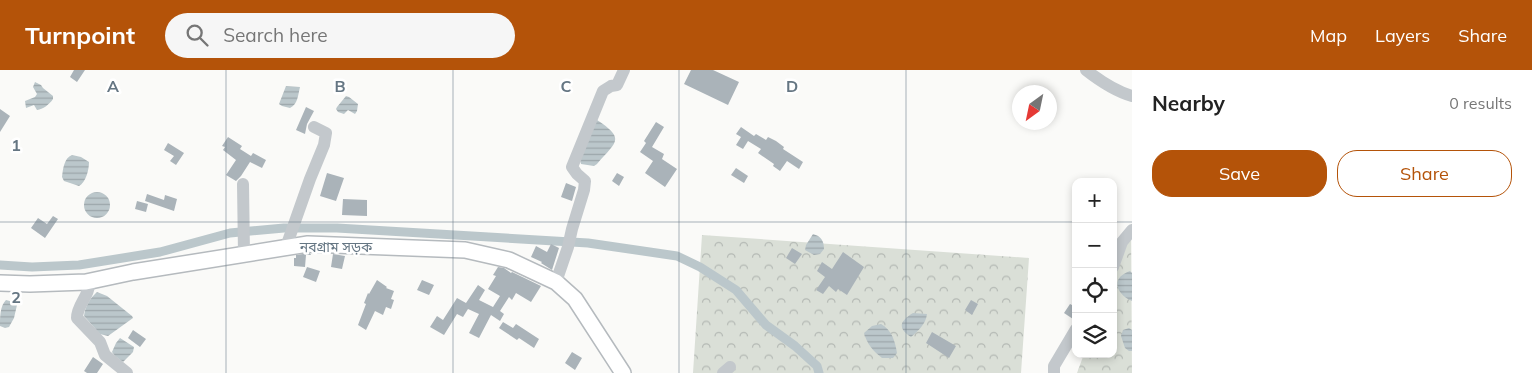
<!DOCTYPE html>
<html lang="en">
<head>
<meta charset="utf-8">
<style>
	body { margin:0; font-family:Mulish,"Noto Sans Bengali",sans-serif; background:#f6f6f6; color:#222 }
	.controls { position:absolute; right:15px; bottom:15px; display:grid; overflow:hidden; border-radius:10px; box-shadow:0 2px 8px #0003 }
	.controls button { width:45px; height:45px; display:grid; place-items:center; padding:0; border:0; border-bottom:1px solid #e0e0e0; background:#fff; color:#222; font:25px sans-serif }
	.compass { position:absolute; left:1012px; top:15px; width:45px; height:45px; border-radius:50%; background:#fff; box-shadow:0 2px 8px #0003; rotate:213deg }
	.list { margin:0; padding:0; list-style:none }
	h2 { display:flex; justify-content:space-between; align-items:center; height:65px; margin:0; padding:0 20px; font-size:21px }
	h2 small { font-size:16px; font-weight:400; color:#767676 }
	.actions { display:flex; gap:10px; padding:15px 20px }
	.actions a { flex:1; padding:11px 0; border:1px solid #b45309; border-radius:20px; text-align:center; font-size:18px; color:#b45309 }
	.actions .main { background:#b45309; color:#fff }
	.icon { flex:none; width:28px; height:28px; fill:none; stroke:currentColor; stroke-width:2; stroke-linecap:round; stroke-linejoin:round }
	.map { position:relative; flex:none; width:1132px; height:303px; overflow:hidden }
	header { display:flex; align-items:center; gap:30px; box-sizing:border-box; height:70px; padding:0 25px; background:#b45309; color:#fff }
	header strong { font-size:24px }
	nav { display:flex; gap:28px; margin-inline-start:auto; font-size:18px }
	.search { width:350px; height:45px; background:#f6f6f6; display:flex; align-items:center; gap:12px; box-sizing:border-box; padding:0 18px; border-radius:28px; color:#767676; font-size:19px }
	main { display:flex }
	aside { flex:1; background:#fff }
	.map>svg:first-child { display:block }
	.forest { fill:url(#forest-crowns) }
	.water { fill:url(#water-rules) }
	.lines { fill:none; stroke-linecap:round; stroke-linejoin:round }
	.canal { stroke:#bbc7cb; stroke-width:9 }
	.building { fill:#aab3b9 }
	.major-casing { stroke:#b5babe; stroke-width:18 }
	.minor { stroke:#c3c8cc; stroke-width:12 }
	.major { stroke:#fff; stroke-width:15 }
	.grid { fill:none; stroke:#657683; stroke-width:1; stroke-opacity:0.55 }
	.labels { text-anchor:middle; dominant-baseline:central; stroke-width:5; stroke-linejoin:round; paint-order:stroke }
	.street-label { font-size:14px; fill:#657683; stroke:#fff }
	.grid-label { font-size:16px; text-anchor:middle; font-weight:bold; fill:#657683; stroke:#fff; stroke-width:5; stroke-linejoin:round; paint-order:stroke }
</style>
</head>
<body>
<header>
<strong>Turnpoint</strong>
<div class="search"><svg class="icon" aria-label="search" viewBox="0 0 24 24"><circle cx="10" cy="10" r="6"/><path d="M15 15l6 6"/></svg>Search here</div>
<nav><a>Map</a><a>Layers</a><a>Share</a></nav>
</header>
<main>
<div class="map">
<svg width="1132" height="303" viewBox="0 0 1132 303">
	<defs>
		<pattern id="forest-crowns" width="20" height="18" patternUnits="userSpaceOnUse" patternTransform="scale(1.25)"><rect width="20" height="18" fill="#dadfd7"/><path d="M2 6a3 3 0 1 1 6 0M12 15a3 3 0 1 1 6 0" fill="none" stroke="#b4b9b4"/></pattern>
		<pattern id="water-rules" width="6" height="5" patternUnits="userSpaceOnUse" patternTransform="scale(1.25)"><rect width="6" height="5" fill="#bbc7cb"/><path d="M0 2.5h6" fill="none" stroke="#9ca6aa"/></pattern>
	</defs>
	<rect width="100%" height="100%" fill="#fafaf8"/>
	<!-- forest -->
	<path class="forest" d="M1131,155L1132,303H1077L1084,284H1113V204Z
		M702,165L1029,188L1021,303H693Z"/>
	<!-- water -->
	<path class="water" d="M35,12L41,15L43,18L53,26V29C49,35 43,39 37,40L34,35L26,38L25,31L35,27L37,24L33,17Z
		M286,16L300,17C298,25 298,34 290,38L282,36L279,34Z
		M346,26L349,27L358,34L357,41L355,44L348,40L344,44L338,42L336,39L337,37Z
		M597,50C626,69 616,72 597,94L594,96L581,94L579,87Z
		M72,85L81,87L89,92C89,100 86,112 79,116L64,111L62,107C63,99 64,88 72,85Z
		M84 135a13 13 0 1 1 26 0a13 13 0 1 1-26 0Z
		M813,164C821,166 824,171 824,179L820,184L814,185L805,180L806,175Z
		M1130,201L1132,203V231C1116,224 1110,208 1130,201Z
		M97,222L107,226L132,246L133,248L108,266L100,264L84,246C85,237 90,228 97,222Z
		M6,230L17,233V235L14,248L9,257L5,258L0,256C0,247 0,236 6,230Z
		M913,243L927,244C926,254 918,261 911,267C897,258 900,251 913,243Z
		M881,254C892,260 895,271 897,283L893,288H882C873,281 867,274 864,263L872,256Z
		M1129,258L1132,260V281H1129L1125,278L1121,266L1123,260Z
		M120,268L134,277L133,282L123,292L115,286L112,282L116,273Z"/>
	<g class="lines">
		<!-- canal -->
		<path class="canal" d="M0,195L32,197L79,195L160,182L230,163L284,158H337L588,173L677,186L700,197L736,220L766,255L795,276L817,296L819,303"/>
	</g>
	<!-- building -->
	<path class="building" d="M74,0H85L77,12L70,7Z
		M691,0H713L739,12L728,35L684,14Z
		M306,37L314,41L307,54L305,64L296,60Z
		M0,39L10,46L0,62Z
		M656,52L664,57L652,77L664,84L662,89L677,99L665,117L645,103L653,91L640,82L646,73L644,71Z
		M741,57L754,66L756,64L766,70L768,67L776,71L784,77L783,79L803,92L799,99L787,91L780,101L773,96L774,94L758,83L761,79L748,71L743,79L736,75L741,67L736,64Z
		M228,67L242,76L240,79L251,86L253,83L266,90L262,98L250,92L241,106L236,111L226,105L236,90L223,80L225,77L222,76Z
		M168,73L184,83L176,95L170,91L174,86L164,80Z
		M736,98L748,106L744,113L731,105Z
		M327,103L344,108L336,131L320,126Z
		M617,103L624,107L619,116L612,111Z
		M566,113L576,117L572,131L561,127Z
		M147,124L164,130L165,125L177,129L174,141L145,131Z
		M343,129L367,130V146L342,145Z
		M137,131L148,134L146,142L135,139Z
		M53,146L58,149L45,168L31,158L38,148L47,154Z
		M551,174L559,178L552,200L541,193L542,192L531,187L536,176L547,182Z
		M792,178L802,184L795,194L786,188Z
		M843,182L864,197L847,225L838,219L836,222L829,216L823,224L816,220L825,207L817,201L822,192L832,199Z
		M310,183L311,185H306L305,197L294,196V188H296V185Z
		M333,184L345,186L342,199L331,197Z
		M307,197L320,201L316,212L303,207Z
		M498,197L504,198L511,203L512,202L541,216L531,232L516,223L512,230L509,227L500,241L504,244L500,251L491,245L479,268L469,263L479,244L468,239L463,247L457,244L444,265L430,257L437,246L443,250L457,228L466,233L478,215L485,220L479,230L493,237L500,226L488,219L496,206L493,205Z
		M377,210L387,217L386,218L394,221L391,229L394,230L391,239L386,237L383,245L375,241L366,260L358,255L366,234L364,233L368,223L369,224Z
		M422,210L434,215L429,225L417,220Z
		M971,230L978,234L972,245L965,240Z
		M1070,234L1076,237V251L1064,243Z
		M503,252L513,258L516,254L539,269L534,278L519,268L517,270L499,258Z
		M133,260L146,269L140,277L128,268Z
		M932,262L956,276L949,288L926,273Z
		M572,282L582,288L575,300L565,293Z
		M93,287L103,294L97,303H87L84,301Z"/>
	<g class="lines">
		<defs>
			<path id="major" d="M0,213L30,214L86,212L133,202L308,174L465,180L509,190L556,212L575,229L623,303"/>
		</defs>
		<!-- major casing -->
		<use href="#major" class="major-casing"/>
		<!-- minor -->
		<path class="minor" d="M1086,0C1100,11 1115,21 1132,26
			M243,114L244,184
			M286,177L310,109L324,75L326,63L314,57
			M1113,197L1122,172L1132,160
			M89,212C90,226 77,234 77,248L100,272L105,285L127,303
			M556,212L568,177L572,159L584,120L585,111L577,104L572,97L603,21L611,16L617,15L624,0
			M723,303L730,297
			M1054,303V296L1076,259"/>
		<!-- major -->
		<use href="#major" class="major"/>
	</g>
	<!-- grid -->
	<path class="grid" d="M226,0V303M453,0V303M679,0V303M906,0V303M0,152H1076M1113,152H1132"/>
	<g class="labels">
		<!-- street labels -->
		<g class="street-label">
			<text x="336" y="177">নবগ্রাম সড়ক</text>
		</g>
	</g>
	<g class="grid-label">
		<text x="113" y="22">A</text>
		<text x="340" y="22">B</text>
		<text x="566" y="22">C</text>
		<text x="792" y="22">D</text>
		<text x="16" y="81">1</text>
		<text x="16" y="233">2</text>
	</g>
</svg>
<div class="controls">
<button>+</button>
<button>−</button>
<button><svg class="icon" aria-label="locate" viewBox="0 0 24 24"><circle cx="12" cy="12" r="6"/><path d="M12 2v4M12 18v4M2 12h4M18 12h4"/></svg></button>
<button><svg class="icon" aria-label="layers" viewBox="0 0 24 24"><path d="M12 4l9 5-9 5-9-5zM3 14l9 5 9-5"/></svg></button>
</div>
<svg class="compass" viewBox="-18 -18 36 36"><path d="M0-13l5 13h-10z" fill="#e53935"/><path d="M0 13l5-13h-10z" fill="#767676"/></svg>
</div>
<aside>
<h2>Nearby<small>0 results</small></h2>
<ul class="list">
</ul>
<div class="actions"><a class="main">Save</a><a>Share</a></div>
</aside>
</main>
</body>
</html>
